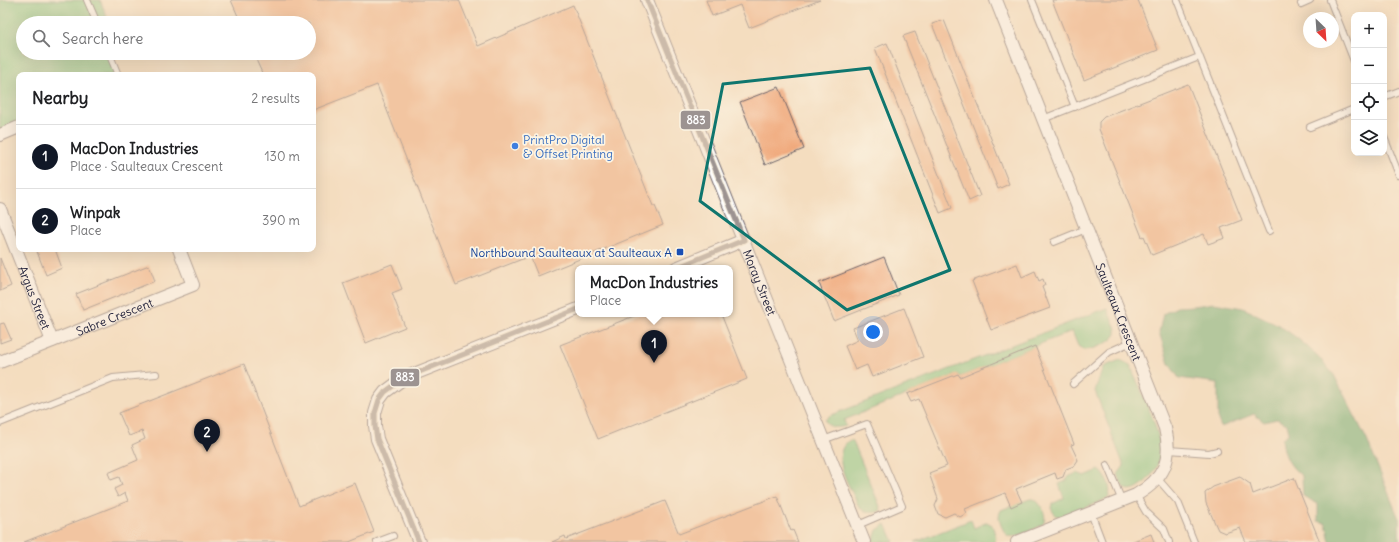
<!DOCTYPE html>
<html lang="en">
<head>
<meta charset="utf-8">
<style>
	body { margin:0; font-family:Delius,sans-serif; background:#f6f6f6; color:#202124 }
	.controls { position:absolute; right:12px; top:12px; display:grid; overflow:hidden; border-radius:8px; box-shadow:0 4px 16px #0002 }
	.controls button { width:36px; height:36px; display:grid; place-items:center; padding:0; border:0; border-bottom:1px solid #e0e0e0; background:#fff; color:#202124; font:20px sans-serif }
	.compass { position:absolute; left:1303px; top:12px; width:36px; height:36px; border-radius:50%; background:#fff; box-shadow:0 4px 16px #0002; rotate:155deg }
	.you { position:absolute; left:873px; top:332px; width:14px; height:14px; margin:-10px; border:3px solid #fff; border-radius:50%; background:#1a73e8; box-shadow:0 0 0 6px #1a73e833 }
	.badge { display:grid; place-items:center; width:26px; height:26px; border-radius:50%; background:#111827; color:#fff; font-size:13px; font-weight:700 }
	.pin { position:absolute; translate:-50% -33px; filter:drop-shadow(0 1px 2px #0008) }
	.pin::after { content:''; position:absolute; top:21px; width:14px; height:12px; background:inherit; clip-path:polygon(0 0,100% 0,50% 100%) }
	.popup { position:absolute; left:575px; top:265px; width:158px; height:52px; box-sizing:border-box; display:grid; place-content:center; border-radius:8px; background:#fff; filter:drop-shadow(0 1px 3px #0005); font-size:13px; white-space:nowrap; color:#757577 }
	.popup b { font-size:15px; color:#202124 }
	.popup::after { content:''; position:absolute; left:50%; top:100%; margin-left:-8px; border:8px solid transparent; border-top-color:#fff }
	.list { margin:0; padding:0; list-style:none }
	h2 { display:flex; justify-content:space-between; align-items:center; height:52px; margin:0; padding:0 16px; font-size:17px }
	h2 small { font-size:13px; font-weight:400; color:#757577 }
	.list li { display:grid; grid-template-columns:26px 1fr auto; gap:12px; align-items:center; box-sizing:border-box; height:64px; padding:0 16px; border-top:1px solid #e0e0e0 }
	.list b { display:block; font-size:15px; white-space:nowrap }
	.list p { margin:0; font-size:13px; white-space:nowrap; color:#757577 }
	.list em { font-size:13px; font-style:normal; color:#757577 }
	.icon { flex:none; width:22px; height:22px; fill:none; stroke:currentColor; stroke-width:2; stroke-linecap:round; stroke-linejoin:round }
	.map { position:relative; flex:none; width:1399px; height:542px; overflow:hidden }
	.search { position:absolute; background:#fff; box-shadow:0 4px 16px #0002; left:16px; top:16px; width:300px; height:44px; display:flex; align-items:center; gap:10px; box-sizing:border-box; padding:0 14px; border-radius:22px; color:#757577; font-size:15px }
	.panel { position:absolute; background:#fff; box-shadow:0 4px 16px #0002; left:16px; top:72px; width:300px; height:180px; border-radius:8px }
	.map>svg:first-child { display:block }
	.green { fill:#7ec986; stroke:#507660 }
	.forest { fill:#66ad73; stroke:#446857 }
	.building { fill:#f0a97b }
	.lines { fill:none; stroke-linecap:round; stroke-linejoin:round }
	.service-casing { stroke:#6c6369; stroke-width:8 }
	.minor-casing { stroke:#6c6369; stroke-width:14 }
	.service { stroke:#fff; stroke-width:6 }
	.minor { stroke:#fff; stroke-width:12 }
	.bus-1-casing { stroke:#fcf5e5; stroke-width:8 }
	.bus-1 { stroke:#9c9391; stroke-width:5 }
	.marked { fill:none; stroke:#0f766e; stroke-width:3; stroke-linejoin:round }
	.shop-dot { fill:#3f7fe0; stroke:#fcf5e5; stroke-width:1.5 }
	.transit-dot { fill:#1a4fb4; stroke:#fcf5e5; stroke-width:1.5 }
	.labels { text-anchor:middle; dominant-baseline:central; stroke-width:3.5; stroke-linejoin:round; paint-order:stroke }
	.shop-label { font-size:12px; fill:#366cbe; stroke:#fcf5e5; text-anchor:start }
	.transit-label { font-size:12px; fill:#164399; stroke:#fcf5e5; text-anchor:end }
	.street-label { font-size:12px; fill:#22223b; stroke:#fcf5e5 }
	.line-badge { stroke:#fcf5e5; stroke-width:1.5 }
	.badge-label { font-size:11px; text-anchor:middle; font-weight:bold; fill:#fff }
</style>
</head>
<body>
<div class="map">
<svg width="1399" height="542" viewBox="0 0 1399 542">
	<rect width="100%" height="100%" fill="#fcf5e5"/>
	<filter id="ink" filterUnits="userSpaceOnUse"><feTurbulence type="fractalNoise" baseFrequency=".025" numOctaves="2"/><feDisplacementMap in="SourceGraphic" scale="8" xChannelSelector="R" yChannelSelector="G"/><feConvolveMatrix kernelMatrix="1 2 1 2 8 2 1 2 1" color-interpolation-filters="sRGB"/></filter>
	<filter id="wash" filterUnits="userSpaceOnUse"><feTurbulence type="fractalNoise" baseFrequency=".012" numOctaves="4" result="noise"/><feDisplacementMap in="SourceGraphic" scale="16" xChannelSelector="R" yChannelSelector="G"/><feGaussianBlur stdDeviation="0.9" result="paint"/><feColorMatrix in="noise" values="0 0 0 0 0 0 0 0 0 0 0 0 0 0 0 0 0 1.4 0 .05"/><feComposite in="paint" operator="in"/></filter>
	<g filter="url(#wash)">
		<rect width="100%" height="100%" fill="#f4ddbf"/>
		<!-- green -->
		<path class="green" d="M0,0H100L107,17L96,21L97,23H23V53H109L118,75H19V127L0,135Z
			M1107,308L1116,329V334C1111,343 1095,349 1085,350L1078,346L1072,331L960,377L958,374L844,420L846,426C838,428 829,429 825,420L829,416Z
			M1120,360L1130,365C1138,384 1160,429 1160,448C1160,454 1159,460 1157,466C1153,475 1136,496 1124,488C1121,485 1120,479 1118,474L1124,466L1095,391L1103,367Z
			M850,440L853,441L881,509L880,511C871,514 863,513 858,505C850,486 828,454 850,440Z
			M1099,470C1106,474 1113,490 1108,498L1063,517C1056,517 1054,514 1051,508L1052,504L1064,498L1059,484L1066,481L1068,477L1077,473L1085,476Z
			M1030,499H1034C1041,503 1048,516 1043,524C1038,528 1014,539 1008,536C1004,533 1003,529 1001,525C999,519 998,516 1001,510Z
			M971,520L974,528L987,522L992,525L996,537L995,542H915Z
			M886,524L894,542H873L877,530Z"/>
		<!-- forest -->
		<path class="forest" d="M1214,303L1243,308L1277,324L1297,338L1317,355L1334,375L1367,440L1399,519V542H1330L1326,523L1318,521V504L1303,496L1302,476C1289,466 1284,456 1282,439L1289,433L1287,424L1277,419L1264,422L1254,414L1221,427L1218,420V383L1179,378L1169,364L1159,332L1163,314L1177,307L1194,306Z"/>
		<g id="blocks">
			<!-- building -->
			<path class="building" d="M231,0H459L478,46L573,5L653,206H655L663,225L538,276L530,256L456,285L377,85L313,110V75H263L253,53H309V23H241Z
				M706,0H820L749,28L740,5L712,16Z
				M1052,0H1138L1158,50L1084,80Z
				M944,20L1009,184L998,189L932,24Z
				M915,32L980,196L969,201L903,36Z
				M887,43L952,208L940,213L875,48Z
				M1188,84L1242,220L1221,228L1225,238L1208,244L1204,234L1152,255L1144,236L1142,237L1099,129V122L1104,117Z
				M779,87L804,149L765,165L740,102Z
				M36,249H55L62,268L46,275Z
				M884,257L899,295L834,321L819,283Z
				M0,258L11,286L0,291Z
				M392,264L402,289L392,293L405,327L366,343L343,283Z
				M1017,264L1022,277L1035,271L1039,281L1043,279L1045,285L1042,287L1050,308L991,330L972,281Z
				M149,265L155,281L83,310L76,294Z
				M904,308L923,357L872,377L867,365L855,370L845,346L858,340L853,328Z
				M639,314H721L747,379L598,439L560,345Z
				M4,323L11,339L0,343V324Z
				M1035,346L1074,444L1071,445L1078,460L1074,466L1066,469L1063,477L1057,479L1055,473L1016,489L1022,502L1011,507L1005,493L965,509L967,513L960,517L954,513L945,517L938,514L935,506L938,499L929,473L947,466L919,399L911,402L907,394L958,374L960,377Z
				M244,364L299,506L355,483L374,532L349,542H24L128,501L125,493L118,497L114,489L122,485L119,477L111,480L108,473L138,460L132,445L145,439L142,431L129,436L119,413Z
				M1240,477L1250,484L1253,494L1294,478L1320,542H1246L1240,528L1225,533L1218,530L1206,503L1205,493L1213,487Z
				M777,496L791,531L793,530L798,542H552L565,536L566,539L665,501L679,534Z
				M1151,534L1154,542H1131Z"/>
		</g>
	</g>
	<g filter="url(#ink)">
		<use href="#blocks" fill-opacity="0" stroke="#6c6369" stroke-width="1"/>
		<g class="lines">
			<defs>
				<path id="service" d="M87,0L97,23
					M1032,0L1075,107
					M1177,0L1269,231
					M1330,0L1354,61
					M1301,4L1310,0
					M109,53L118,75
					M1384,97L1399,91
					M1043,119L1199,57
					M1310,127L1354,109
					M1384,137L1399,175
					M1054,242L1086,229
					M1073,384L1109,352L1131,342
					M0,423L113,378L156,374
					M823,440L867,424L902,506L858,525
					M1169,450L1209,453L1217,451
					M1107,465L1122,501
					M1158,479L1178,502L1194,542
					M1136,495L1146,512L1164,529L1169,542
					M1091,513L1102,542
					M377,542L393,536"/>
				<g id="minor">
					<path id="s1" d="M647,0L864,542"/>
					<path id="s2" d="M996,0L1165,428C1173,460 1164,479 1136,495L1017,542"/>
					<path d="M0,135L19,127"/>
					<path id="s3" d="M0,209L52,341"/>
					<path d="M676,268L744,240"/>
					<path id="s4" d="M0,362L193,285L179,249"/>
					<path d="M419,542L377,439L375,426V413L379,400L385,392L404,378L578,309"/>
				</g>
			</defs>
			<!-- service casing -->
			<use href="#service" class="service-casing"/>
			<!-- minor casing -->
			<use href="#minor" class="minor-casing"/>
			<!-- service -->
			<use href="#service" class="service"/>
			<!-- minor -->
			<use href="#minor" class="minor"/>
			<defs>
				<path id="bus-1" d="M647,0L744,240
					M676,268L744,240
					M419,542L377,439L375,426V413L379,400L385,392L404,378L578,309"/>
			</defs>
			<!-- bus-1 casing -->
			<use href="#bus-1" class="bus-1-casing"/>
			<!-- bus-1 -->
			<use href="#bus-1" class="bus-1"/>
		</g>
	</g>
	<!-- marked area -->
	<path d="M0 0H1399V542H0ZM870,68L950,270L847,310L700,201L723,84Z" fill="#f4ddbf" fill-opacity=".55" fill-rule="evenodd"/>
	<path class="marked" d="M870,68L950,270L847,310L700,201L723,84Z"/>
	<!-- markers -->
	<circle class="shop-dot" cx="515" cy="146" r="4"/>
	<rect class="transit-dot" x="676" y="248" width="8" height="8" rx="2"/>
	<g class="labels">
		<!-- shop labels -->
		<g class="shop-label">
			<text x="523" y="139">PrintPro Digital<tspan x="523" dy="14">&amp; Offset Printing</tspan></text>
		</g>
		<!-- transit labels -->
		<g class="transit-label">
			<text x="672" y="252">Northbound Saulteaux at Saulteaux A</text>
		</g>
		<!-- street labels -->
		<g class="street-label">
			<text stroke="none"><textPath href="#s1" startOffset="304">Moray Street</textPath></text>
			<text stroke="none"><textPath href="#s3" startOffset="95">Argus Street</textPath></text>
			<text stroke="none"><textPath href="#s2" startOffset="335">Saulteaux Crescent</textPath></text>
			<text stroke="none"><textPath href="#s4" startOffset="123">Sabre Crescent</textPath></text>
		</g>
	</g>
	<g class="line-badge">
		<rect x="680" y="110" width="31" height="20" rx="4" fill="#9c9391"/>
		<rect x="390" y="368" width="30" height="19" rx="4" fill="#9c9391"/>
	</g>
	<g class="badge-label">
		<text x="696" y="124">883</text>
		<text x="405" y="381">883</text>
	</g>
</svg>
<div class="controls">
<button>+</button>
<button>−</button>
<button><svg class="icon" aria-label="locate" viewBox="0 0 24 24"><circle cx="12" cy="12" r="6"/><path d="M12 2v4M12 18v4M2 12h4M18 12h4"/></svg></button>
<button><svg class="icon" aria-label="layers" viewBox="0 0 24 24"><path d="M12 4l9 5-9 5-9-5zM3 14l9 5 9-5"/></svg></button>
</div>
<svg class="compass" viewBox="-18 -18 36 36"><path d="M0-13l5 13h-10z" fill="#e53935"/><path d="M0 13l5-13h-10z" fill="#757577"/></svg>
<div class="you"></div>
<div class="pin badge" style="left:654px;top:363px">1</div>
<div class="popup"><b>MacDon Industries</b>Place</div>
<div class="pin badge" style="left:207px;top:452px">2</div>
<div class="search"><svg class="icon" aria-label="search" viewBox="0 0 24 24"><circle cx="10" cy="10" r="6"/><path d="M15 15l6 6"/></svg>Search here</div>
<section class="panel">
<h2>Nearby<small>2 results</small></h2>
<ul class="list">
<li><span class="badge">1</span><div><b>MacDon Industries</b><p>Place · Saulteaux Crescent</p></div><em>130 m</em></li>
<li><span class="badge">2</span><div><b>Winpak</b><p>Place</p></div><em>390 m</em></li>
</ul>
</section>
</div>
</body>
</html>
